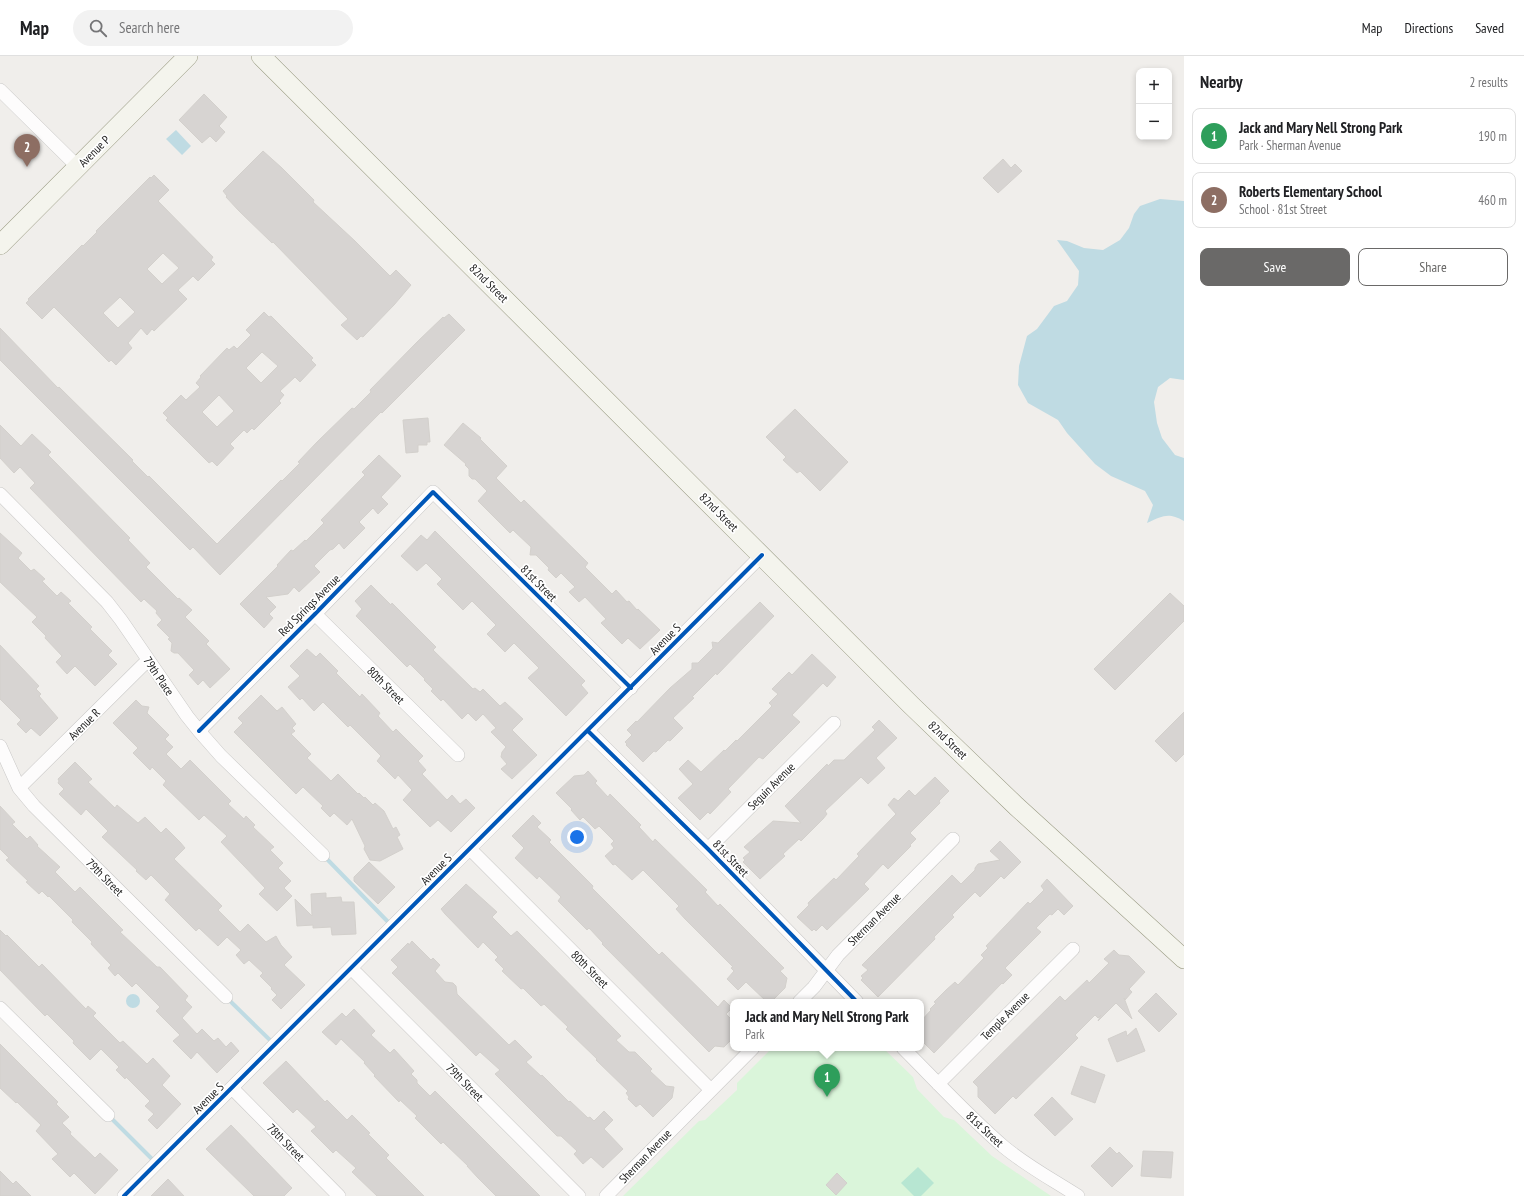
<!DOCTYPE html>
<html lang="en">
<head>
<meta charset="utf-8">
<style>
	body { margin:0; font-family:"PT Sans Narrow",sans-serif; background:#f2f2f2; color:#202124 }
	.controls { position:absolute; right:12px; top:12px; display:grid; overflow:hidden; border-radius:8px; box-shadow:0 2px 6px #0003 }
	.controls button { width:36px; height:36px; display:grid; place-items:center; padding:0; border:0; border-bottom:1px solid #e0e0e0; background:#fff; color:#202124; font:20px sans-serif }
	.you { position:absolute; left:577px; top:781px; width:14px; height:14px; margin:-10px; border:3px solid #fff; border-radius:50%; background:#1a73e8; box-shadow:0 0 0 6px #1a73e833 }
	.badge { display:grid; place-items:center; width:26px; height:26px; border-radius:50%; background:#6a6968; color:#fff; font-size:13px; font-weight:700 }
	.pin { position:absolute; translate:-50% -33px; filter:drop-shadow(0 1px 2px #0008) }
	.pin::after { content:''; position:absolute; top:21px; width:14px; height:12px; background:inherit; clip-path:polygon(0 0,100% 0,50% 100%) }
	.popup { position:absolute; left:730px; top:943px; width:194px; height:52px; box-sizing:border-box; display:grid; place-content:center; border-radius:8px; background:#fff; filter:drop-shadow(0 1px 3px #0005); font-size:13px; white-space:nowrap; color:#757577 }
	.popup b { font-size:15px; color:#202124 }
	.popup::after { content:''; position:absolute; left:50%; top:100%; margin-left:-8px; border:8px solid transparent; border-top-color:#fff }
	.list { margin:0; padding:0; list-style:none }
	h2 { display:flex; justify-content:space-between; align-items:center; height:52px; margin:0; padding:0 16px; font-size:17px }
	h2 small { font-size:13px; font-weight:400; color:#757577 }
	.list li { display:grid; grid-template-columns:26px 1fr auto; gap:12px; align-items:center; box-sizing:border-box; height:56px; margin:0 8px 8px; padding:0 8px; border:1px solid #e0e0e0; border-radius:8px }
	.list b { display:block; font-size:15px; white-space:nowrap }
	.list p { margin:0; font-size:13px; white-space:nowrap; color:#757577 }
	.list em { font-size:13px; font-style:normal; color:#757577 }
	.actions { display:flex; gap:8px; padding:12px 16px }
	.actions a { flex:1; padding:9px 0; border:1px solid #6a6968; border-radius:8px; text-align:center; font-size:14px; color:#6a6968 }
	.actions .main { background:#6a6968; color:#fff }
	.icon { flex:none; width:22px; height:22px; fill:none; stroke:currentColor; stroke-width:2; stroke-linecap:round; stroke-linejoin:round }
	.map { position:relative; flex:none; width:1184px; height:1140px; overflow:hidden }
	header { display:flex; align-items:center; gap:24px; box-sizing:border-box; height:56px; padding:0 20px; background:#fff; border-bottom:1px solid #e0e0e0 }
	header strong { font-size:19px }
	nav { display:flex; gap:22px; margin-inline-start:auto; font-size:14px }
	.search { width:280px; height:36px; background:#f2f2f2; display:flex; align-items:center; gap:10px; box-sizing:border-box; padding:0 14px; border-radius:22px; color:#757577; font-size:15px }
	main { display:flex }
	aside { flex:1; background:#fff }
	.map>svg:first-child { display:block }
	.park { fill:#daf5da }
	.pitch { fill:#b7e6d2 }
	.water { fill:#bfdbe3 }
	.lines { fill:none; stroke-linecap:round; stroke-linejoin:round }
	.stream { stroke:#bfdbe3; stroke-width:4 }
	.building { fill:#d7d4d2; stroke:#d3d0cc; fill-rule:evenodd }
	.street-casing { stroke:#c9c8c7; stroke-width:14 }
	.secondary-casing { stroke:#999a82; stroke-width:20 }
	.street { stroke:#fdfcfc; stroke-width:13 }
	.secondary { stroke:#f4f4ed; stroke-width:19 }
	.cycleway-casing { stroke:#fff; stroke-width:6 }
	.cycleway { stroke:#0057b8; stroke-width:4 }
	.labels { text-anchor:middle; dominant-baseline:central; stroke-width:3.5; stroke-linejoin:round; paint-order:stroke }
	.street-label { font-size:12px; fill:#222; stroke:#fff }
</style>
</head>
<body>
<header>
<strong>Map</strong>
<div class="search"><svg class="icon" aria-label="search" viewBox="0 0 24 24"><circle cx="10" cy="10" r="6"/><path d="M15 15l6 6"/></svg>Search here</div>
<nav><a>Map</a><a>Directions</a><a>Saved</a></nav>
</header>
<main>
<div class="map">
<svg width="1184" height="1140" viewBox="0 0 1184 1140">
	<rect width="100%" height="100%" fill="#f0eeeb"/>
	<!-- park -->
	<path class="park" d="M772,992H883L913,1021L917,1033L944,1061L954,1064L992,1100L1051,1140H623L699,1065L705,1064L737,1034V1027Z"/>
	<!-- pitch -->
	<path class="pitch" d="M918,1111L934,1127L921,1140H914L901,1127Z"/>
	<!-- water -->
	<path class="water" d="M176,74L191,90L182,99L166,83Z
		M1160,143L1184,145V324L1170,322L1158,331L1154,346L1157,367L1162,382L1175,399L1184,402V465C1168,456 1163,460 1147,467L1153,449L1145,435L1111,420L1095,408L1067,377L1058,364L1028,347L1018,329L1019,310L1027,280L1037,273L1054,250L1067,245L1078,229L1079,215L1057,184L1067,185L1084,192L1103,194L1120,184L1129,172L1134,158L1140,150Z
		M126 945a7 7 0 1 1 14 0a7 7 0 1 1-14 0Z"/>
	<g class="lines">
		<!-- stream -->
		<path class="stream" d="M325,801L391,869
			M228,943L273,987
			M109,1060L155,1106"/>
	</g>
	<!-- building -->
	<path class="building" d="M204,38L227,61L219,70L225,76L216,86L210,80L202,87L179,64Z
		M263,95L282,112L314,144L313,146L355,185L390,220L396,214L411,229L394,249L363,281L361,280L357,284L341,269L348,263L273,186L272,187L239,155L226,141L227,140L223,135Z
		M1003,103L1011,112L1015,108L1022,115L998,137L983,122Z
		M154,119L169,134L158,145L213,201L211,204L215,208L198,225L193,220L178,234L187,243L154,275L152,273L147,279L141,272L128,287L132,292L116,309L111,304L109,306L54,251L42,263L26,247L29,244L28,243L82,189L83,190L97,176L96,175L150,121L151,122ZM163,197L179,212L162,228L147,213ZM120,241L135,256L118,272L103,257Z
		M264,256L269,261L271,260L313,302L311,304L316,309L300,326L295,321L280,335L284,339L279,345L281,347L254,374L252,372L247,377L244,374L230,388L234,392L217,410L212,405L209,407L166,364L168,362L163,357L181,339L186,344L200,331L196,327L201,321L200,320L227,292L229,294L234,290L237,293L251,279L246,274ZM262,296L278,310L261,327L246,312ZM219,339L234,355L217,371L202,356Z
		M449,258L465,274L382,357L381,356L220,519L193,491L190,494L0,304V272L58,332L59,331L133,404L132,405L148,421L149,420L217,488L281,424L282,425L300,407L298,406L317,386L352,352L354,353L371,336L370,334L417,286L443,261L444,262Z
		M795,353L848,406L820,435L800,415L797,417L783,404L786,401L766,381Z
		M428,362L430,386H427V389H418V396L406,397L403,364Z
		M463,367L481,382L480,383L507,410L496,422L521,447L524,444L588,507L585,511L612,538L616,534L627,546L629,545L637,554L638,553L660,574L640,593L628,582L622,588L601,567L606,563L585,541L579,546L569,536L575,531L561,517L556,522L548,514L549,512L536,499H530L531,491L513,474L510,477L478,445L487,435L475,423H472L469,420V413L465,409L466,408L444,389Z
		M0,369L21,390L32,378L51,396L48,399L130,482L128,484L150,507L146,511L178,543L179,542L192,554L185,561L209,585L206,588L230,613L210,632L203,624L198,629L189,619L194,614L178,597H174L171,595L172,587L168,583L170,582L157,569L162,564L156,557L157,555L144,543L141,546L30,432L35,427L20,411L14,417L0,402Z
		M379,399L401,420L381,441L388,448L378,458L373,452L359,466L365,472L344,493L339,487L333,493L330,494L314,510L320,516L299,536L294,531L288,538L266,541L276,551L269,558L273,562L264,572L240,548L278,510L277,509L291,494L293,495L305,484L306,485L324,467L321,464L365,419L362,416Z
		M435,475L585,625L581,629L588,637L566,660L528,622L539,612L514,587L505,596L487,578L496,569L472,545L463,554L437,528L442,523L426,507L417,515L401,500L421,479L427,484Z
		M0,477L22,497L18,502L31,515L34,513L45,523L42,525L57,540L61,536L71,545L68,547L92,571L90,573L112,595L108,599L117,608L95,630L75,610L67,618L56,606L62,600L45,582L46,580L32,566L37,561L0,526Z
		M371,529L391,549L392,547L436,591L433,594L473,633L475,632L480,636L483,633L500,650L505,646L523,663L512,674L537,699L512,723L501,713L507,708L501,701L502,696L506,691L491,676L496,672L483,658L476,665L468,657L462,663L443,643L441,645L431,635L433,633L424,624L425,623L410,608L407,611L356,560L362,553L355,545Z
		M1170,537L1184,550V565L1115,634L1094,613Z
		M760,546L774,560L717,619L716,617L692,641L694,642L673,662L683,672L670,685L668,684L656,696L654,695L643,706L626,689L627,688L625,686L632,679L627,674L636,665L637,666L670,632L692,613V607H698L713,592L712,586L718,587Z
		M0,589L39,630L36,633L41,638L39,640L58,662L40,680L31,672L26,677L17,668L21,664L0,643Z
		M307,593L316,601L320,597L338,615L336,617L360,641L362,638L380,657L378,660L393,676L396,673L423,700L418,705L426,714L422,718L447,744L452,739L460,748L466,743L475,752L451,776L438,764L430,771L403,744L412,734L398,719L395,723L377,705L381,700L350,669L348,671L323,646L314,655L302,642L300,644L288,631L300,620L290,610Z
		M812,598L836,621L827,631L823,627L792,659L800,666L763,703L759,701L728,733L731,736L710,758L708,756L700,764L678,742L693,728L679,713L688,704L701,716L724,694L725,695L736,684L737,685L772,650L769,647L778,638L772,633L789,616L792,619Z
		M261,639L277,655L282,651L296,668L292,672L295,675L291,678L311,698L307,702L331,725L338,718L358,738L359,737L364,742L365,741L373,749L375,747L384,755L393,773L396,771L400,779L397,781L403,793L380,805L370,804L364,793L365,790L352,763L347,769L334,757L330,761L321,752L323,750L303,731L296,738L234,676L243,667L238,662Z
		M136,644L142,650L149,651L147,657L169,679L165,683L173,691L166,698L181,713L190,704L231,745L228,748L244,763L246,760L255,769L253,771L274,791L270,794L283,807L278,812L291,825L284,832L292,840L277,855L259,838L265,832L221,786L227,780L204,759L199,764L163,729L166,725L152,711L150,714L133,697L138,692L113,667Z
		M1184,656V698L1176,706L1155,685Z
		M879,664L897,682L876,702L885,712L868,728L861,721L825,755L827,758L823,763L801,785L799,783L783,798L785,800L760,823L743,806L745,804L743,802L750,796L744,791L773,765L801,767L785,750L827,708L828,710L834,704H844L875,674L872,671Z
		M75,706L92,723L88,726L115,752L117,749L138,767L145,761L161,777L166,772L180,786L185,792L174,803L222,850L218,854L240,876L248,868L266,886L276,880L281,889L292,901L284,909L305,929L281,953L272,944L277,939L271,933L272,932L260,920L263,917L249,904L244,908L236,899L241,894L227,881L218,890L199,872L196,875L165,844L170,838L151,819L146,824L136,815L137,814L102,781L108,775L86,753L81,759L59,738L64,733L58,727L59,725L58,723Z
		M588,715L597,725L595,727L608,741L610,738L641,769L639,771L653,786L655,783L707,834L705,836L718,850L720,848L784,912L780,915L787,922L785,932L771,946H767L746,926L738,934L727,923L734,915L731,912L733,911L685,863L676,853L679,850L643,814L632,824L615,808L613,809L605,800L614,792L611,788L614,785L599,770L595,773L583,761L580,764L571,754L572,753L556,737L574,720L584,719Z
		M935,721L949,735L939,745L940,747L910,777L916,783L910,789L911,790L888,813L883,808L864,828L869,833L827,874L822,869L816,875L814,873L812,875L797,861L809,849L808,847L834,822L836,824L859,800L857,798L896,758L888,749L894,742L898,745L909,734L915,740Z
		M0,750L15,766L12,768L27,783L30,780L38,789L37,790L60,811L55,816L75,836L80,831L123,874L120,876L157,911H160L188,940L185,944L192,951L182,962L197,978L202,973L214,985L218,982L226,991L231,986L239,995L217,1017L197,996L191,1003L173,985L180,979L156,955L160,951L136,927L132,931L118,917L115,920L108,912L111,909L91,888L92,886L72,866L73,864L49,840L48,841L42,835L39,838L26,826L28,825L6,804L9,802L0,793Z
		M533,759L541,767L537,771L551,784L549,786L593,830L592,832L659,899L662,896L718,951L724,944L732,952L726,958L733,965V982L724,991L715,990L709,996L602,888L603,887L589,872L587,874L558,845L561,841L539,820L537,823L515,802L524,792L512,780Z
		M1000,785L1021,806L1004,823L1001,820L980,841L975,836L952,859L954,861L934,881L935,883L878,941L861,924L863,922L861,920L868,914L862,909L952,819L961,828L975,814V812L978,808L1000,804L990,795Z
		M369,806L395,831L378,848L354,825V821Z
		M1047,823L1073,850L1064,859L1058,853L1052,859L1050,858L1036,872L1041,876L1005,912L1012,919L1003,928L1002,927L934,997L921,984V965L931,954L930,953L936,947L934,946L946,934L955,926L958,929L984,902L981,899L988,892L986,890L1028,846L1030,848L1044,834L1041,830Z
		M466,828L497,856L492,861L511,880L517,875L621,980L616,984L629,996H635L652,1013L650,1015L666,1030L674,1031L672,1042L653,1061L640,1048L636,1051L628,1043L629,1041L626,1037L628,1035L596,1004L597,1003L566,973L568,971L544,948L541,950L523,932L521,933L502,915L504,913L495,904L498,901L483,886L478,892L445,858L441,853Z
		M326,837V842L341,841L342,846H354L356,878L332,879L331,871L313,872V869L297,870L295,843L312,860L311,838Z
		M0,874L6,880L7,879L39,911L42,908L86,953L88,950L96,957L93,960L120,987L123,985L147,1008L153,1002L170,1020L162,1029L181,1048L157,1073L148,1064L154,1058L145,1050L150,1045L126,1021L125,1023L116,1014L119,1011L101,993L90,1004L73,987L74,985L47,958L45,960L0,914Z
		M412,885L431,904L433,902L440,909L435,915L445,926L453,927L456,930L457,938L509,989L515,984L532,1001L526,1006L541,1020L542,1019L569,1046L570,1045L588,1062L590,1061L594,1065L604,1055L613,1064L604,1073L623,1093L603,1112L591,1101L583,1108L574,1098L577,1095L561,1080H557L495,1018L500,1014L480,996L476,1000L392,917L398,911L391,904L408,887L409,889Z
		M1114,894L1119,899L1129,900L1145,916L1129,933L1132,936L1125,944L1124,942L1132,963L1116,947L1098,965L1101,959L1098,962L1095,959L1075,979L1078,982L1066,994L1016,1043L1013,1040L995,1058L978,1041V1031L973,1026L1060,940L1065,945L1087,924L1089,927L1109,907L1104,903Z
		M1156,937L1177,958L1159,976L1138,955Z
		M354,953L375,975L371,979L390,997L394,993L414,1015L411,1018L417,1024V1027L430,1040L435,1035L540,1140H496L478,1122L467,1110H468L443,1086L441,1088L415,1062L417,1060L400,1044L399,1046L374,1020L375,1019L364,1007L365,1006L341,983L336,989L322,976L342,957L346,961Z
		M1136,972L1145,995L1117,1006L1108,983L1126,975L1127,980Z
		M0,988L58,1046L56,1048L69,1061L62,1067L71,1076L70,1078L95,1102L100,1097L118,1114L95,1138L74,1117L70,1121L52,1103L58,1098L36,1075L41,1069L17,1046L16,1047L0,1032Z
		M286,1005L325,1046L327,1044L347,1064L352,1059L370,1077L368,1078L389,1099L386,1102L424,1140H377L352,1116L356,1112L336,1094L333,1097L311,1075L316,1071L297,1053L293,1057L263,1027Z
		M1081,1010L1105,1019L1095,1047L1071,1038Z
		M1052,1041L1073,1063L1055,1080L1034,1059Z
		M231,1069L292,1132L284,1140H254L206,1093Z
		M1110,1091L1117,1098L1119,1096L1133,1110L1112,1131L1091,1110Z
		M1143,1095L1173,1096L1171,1122L1141,1120Z
		M0,1115L13,1128L16,1125L31,1140H0Z
		M837,1117L847,1127L836,1139L826,1129Z
		M168,1123L184,1140H151Z"/>
	<g class="lines">
		<defs>
			<path id="street" d="M0,34L78,111
				M0,438L107,546L121,564L187,660L199,675L221,700L323,799
				M315,558L458,699
				M199,675L315,558L433,436L631,632
				M588,675L708,793L857,946
				M0,690L19,732L34,750L226,941
				M19,732L148,604
				M470,793L711,1034
				M708,793L834,667
				M351,912L579,1140
				M799,946L814,931L838,899L953,783
				M0,952L108,1059
				M903,992C936,1025 968,1060 1004,1091C1027,1110 1053,1124 1078,1140
				M938,1028L1073,893
				M232,1032L339,1140
				M124,1140L762,499
				M606,1140L753,992"/>
			<path id="secondary" d="M261,0L911,649L1016,750L1184,903
				M0,189L188,0"/>
		</defs>
		<!-- street casing -->
		<use href="#street" class="street-casing"/>
		<!-- secondary casing -->
		<use href="#secondary" class="secondary-casing"/>
		<!-- street -->
		<use href="#street" class="street"/>
		<!-- secondary -->
		<use href="#secondary" class="secondary"/>
		<defs>
			<path id="cycleway" d="M199,675L315,558L433,436L631,632
				M588,675L708,793L857,946
				M124,1140L762,499"/>
		</defs>
		<!-- cycleway casing -->
		<use href="#cycleway" class="cycleway-casing"/>
		<!-- cycleway -->
		<use href="#cycleway" class="cycleway"/>
	</g>
	<g class="labels">
		<!-- street labels -->
		<g class="street-label">
			<text transform="translate(94 95) rotate(-45)">Avenue P</text>
			<text transform="translate(489 227) rotate(45)">82nd Street</text>
			<text transform="translate(719 456) rotate(45)">82nd Street</text>
			<text transform="translate(539 527) rotate(45)">81st Street</text>
			<text transform="translate(309 549) rotate(-45)">Red Springs Avenue</text>
			<text transform="translate(665 583) rotate(-45)">Avenue S</text>
			<text transform="translate(159 620) rotate(56)">79th Place</text>
			<text transform="translate(386 629) rotate(45)">80th Street</text>
			<text transform="translate(84 668) rotate(-45)">Avenue R</text>
			<text transform="translate(948 684) rotate(44)">82nd Street</text>
			<text transform="translate(771 730) rotate(-45)">Seguin Avenue</text>
			<text transform="translate(731 802) rotate(46)">81st Street</text>
			<text transform="translate(436 813) rotate(-45)">Avenue S</text>
			<text transform="translate(105 821) rotate(45)">79th Street</text>
			<text transform="translate(874 863) rotate(-45)">Sherman Avenue</text>
			<text transform="translate(590 913) rotate(45)">80th Street</text>
			<text transform="translate(1005 960) rotate(-45)">Temple Avenue</text>
			<text transform="translate(465 1026) rotate(45)">79th Street</text>
			<text transform="translate(208 1042) rotate(-45)">Avenue S</text>
			<text transform="translate(985 1073) rotate(43)">81st Street</text>
			<text transform="translate(286 1086) rotate(45)">78th Street</text>
			<text transform="translate(645 1100) rotate(-46)">Sherman Avenue</text>
		</g>
	</g>
</svg>
<div class="controls">
<button>+</button>
<button>−</button>
</div>
<div class="you"></div>
<div class="pin badge" style="left:827px;top:1041px;background:#2e9e5b">1</div>
<div class="popup"><b>Jack and Mary Nell Strong Park</b>Park</div>
<div class="pin badge" style="left:27px;top:111px;background:#8d6e63">2</div>
</div>
<aside>
<h2>Nearby<small>2 results</small></h2>
<ul class="list">
<li><span class="badge" style="background:#2e9e5b">1</span><div><b>Jack and Mary Nell Strong Park</b><p>Park · Sherman Avenue</p></div><em>190 m</em></li>
<li><span class="badge" style="background:#8d6e63">2</span><div><b>Roberts Elementary School</b><p>School · 81st Street</p></div><em>460 m</em></li>
</ul>
<div class="actions"><a class="main">Save</a><a>Share</a></div>
</aside>
</main>
</body>
</html>
